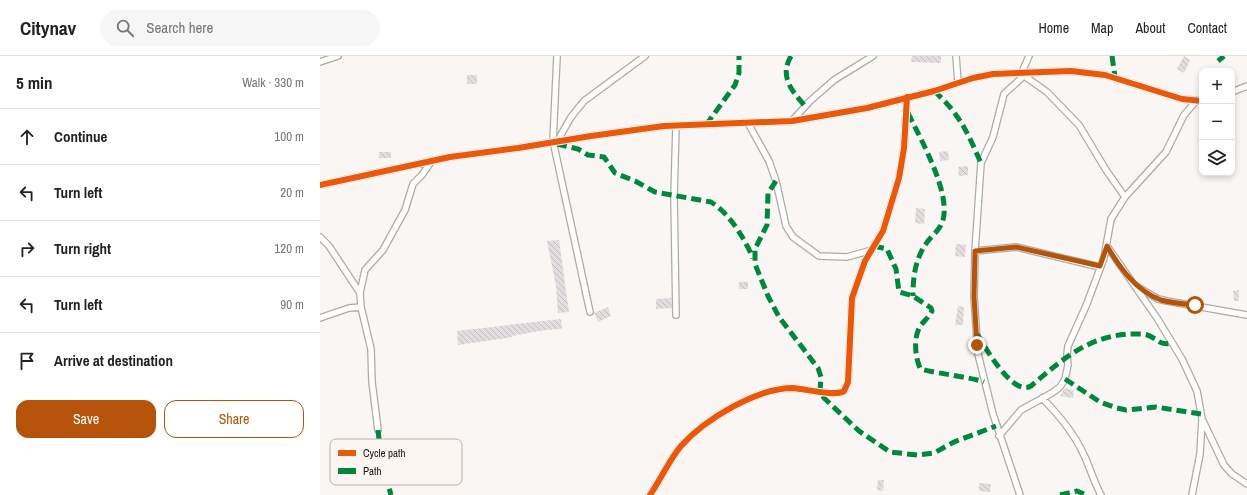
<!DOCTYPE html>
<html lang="en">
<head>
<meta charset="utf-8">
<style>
	body { margin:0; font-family:"Archivo Narrow",sans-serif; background:#f6f6f6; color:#222 }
	.controls { position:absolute; right:12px; top:12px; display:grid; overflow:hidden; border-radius:8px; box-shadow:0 2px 6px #0003 }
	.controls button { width:36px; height:36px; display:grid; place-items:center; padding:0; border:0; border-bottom:1px solid #e0e0e0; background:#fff; color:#222; font:20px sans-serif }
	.stop { position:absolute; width:12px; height:12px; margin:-9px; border:3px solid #b45309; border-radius:50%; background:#fff }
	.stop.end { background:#b45309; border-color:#fff; box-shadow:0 1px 4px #0008 }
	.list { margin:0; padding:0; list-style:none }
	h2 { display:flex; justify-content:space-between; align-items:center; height:52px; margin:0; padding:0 16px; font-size:17px }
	h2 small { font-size:13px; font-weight:400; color:#767676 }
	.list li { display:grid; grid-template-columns:26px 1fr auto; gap:12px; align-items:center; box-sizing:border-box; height:56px; padding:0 16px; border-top:1px solid #e0e0e0 }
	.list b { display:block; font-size:15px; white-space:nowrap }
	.list em { font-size:13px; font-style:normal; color:#767676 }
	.actions { display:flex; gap:8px; padding:12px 16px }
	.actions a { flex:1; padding:9px 0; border:1px solid #b45309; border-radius:12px; text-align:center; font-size:14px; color:#b45309 }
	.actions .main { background:#b45309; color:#fff }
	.icon { flex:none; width:22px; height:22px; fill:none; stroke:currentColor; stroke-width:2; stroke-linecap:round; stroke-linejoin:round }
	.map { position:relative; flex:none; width:927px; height:439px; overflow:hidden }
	header { display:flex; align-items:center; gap:24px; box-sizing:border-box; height:56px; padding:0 20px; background:#fff; border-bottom:1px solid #e0e0e0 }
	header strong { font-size:19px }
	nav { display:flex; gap:22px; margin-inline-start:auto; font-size:14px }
	.search { width:280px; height:36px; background:#f6f6f6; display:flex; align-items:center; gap:10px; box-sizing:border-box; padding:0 14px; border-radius:22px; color:#767676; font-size:15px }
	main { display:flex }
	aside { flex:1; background:#fff }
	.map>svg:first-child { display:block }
	.building { fill:url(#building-back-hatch) }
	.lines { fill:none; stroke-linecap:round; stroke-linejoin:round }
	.street-casing { stroke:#afaaa4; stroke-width:8 }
	.street { stroke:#fefefd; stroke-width:5.5 }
	.quiet { stroke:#00873e; stroke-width:5; stroke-dasharray:10 5; stroke-linecap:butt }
	.cycleway-casing { stroke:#fbf6f1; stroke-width:8 }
	.cycleway { stroke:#e8590c; stroke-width:6 }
	.route { stroke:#b45309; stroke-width:5 }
	.key { fill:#fbf6f1; stroke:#b9b2ad; stroke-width:1 }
	.key-label { font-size:11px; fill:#1f150d }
</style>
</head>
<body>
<header>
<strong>Citynav</strong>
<div class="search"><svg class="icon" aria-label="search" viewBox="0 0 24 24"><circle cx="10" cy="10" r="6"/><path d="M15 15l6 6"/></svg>Search here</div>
<nav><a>Home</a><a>Map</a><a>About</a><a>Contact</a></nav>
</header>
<main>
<aside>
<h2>5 min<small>Walk · 330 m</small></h2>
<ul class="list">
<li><svg class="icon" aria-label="ahead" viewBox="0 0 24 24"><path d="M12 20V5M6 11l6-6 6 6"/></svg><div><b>Continue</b></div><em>100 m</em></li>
<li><svg class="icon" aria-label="left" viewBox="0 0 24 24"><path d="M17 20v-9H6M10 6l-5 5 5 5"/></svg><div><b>Turn left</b></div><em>20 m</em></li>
<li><svg class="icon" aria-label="right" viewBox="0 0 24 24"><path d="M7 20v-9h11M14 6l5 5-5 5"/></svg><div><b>Turn right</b></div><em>120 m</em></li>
<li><svg class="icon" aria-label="left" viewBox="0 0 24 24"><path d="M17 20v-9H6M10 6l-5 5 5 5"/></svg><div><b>Turn left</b></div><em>90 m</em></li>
<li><svg class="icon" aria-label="arrive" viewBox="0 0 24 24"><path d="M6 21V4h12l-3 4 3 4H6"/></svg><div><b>Arrive at destination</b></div></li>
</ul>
<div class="actions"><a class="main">Save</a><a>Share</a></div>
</aside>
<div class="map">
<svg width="927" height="439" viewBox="0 0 927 439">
	<defs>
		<pattern id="building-back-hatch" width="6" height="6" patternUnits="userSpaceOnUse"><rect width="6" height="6" fill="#e3dde0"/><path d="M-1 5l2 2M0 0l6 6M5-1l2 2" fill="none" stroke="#c2bdbf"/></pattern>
	</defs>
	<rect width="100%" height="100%" fill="#f9f6f3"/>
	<!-- building -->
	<path class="building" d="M592,0H621V7L591,6Z
		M864,0L870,4L864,17L857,13Z
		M147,19H157V28H147Z
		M628,95L629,104L620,105L619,96Z
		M59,96H71V102H59Z
		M648,110V119L639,120L638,111Z
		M596,152L605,153L604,168L595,167Z
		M239,184L249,256L238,257L236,230L227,185Z
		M636,188L646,189L645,201L635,200Z
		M419,226H428V233H419Z
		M919,234V245H914L913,235Z
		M351,242L352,252L336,253V243Z
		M638,250L644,251L643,269H635Z
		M288,251L291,260L278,266L274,257Z
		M241,263L242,273L225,274L192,280L193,281L138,289L137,275Z
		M745,332L754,334L753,342L740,340Z
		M558,424H564L563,435L557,434Z
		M659,427L671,428L670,436L659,435Z"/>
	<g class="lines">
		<defs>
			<path id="street" d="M237,0L233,85L270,256
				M636,0L638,27
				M0,6L18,0
				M702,16L709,0
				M703,19L727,36L759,69L786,114L805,141
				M912,36L927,30
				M472,65L489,46L514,24L553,0
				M428,67L449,105L456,125L466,170L473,181L499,200L527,201L552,194
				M356,70L354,140L356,259
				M238,84L251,61L264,45L325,0
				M0,129L130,101L198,92L271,80L344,70L472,65L547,52L614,35L653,22L673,18L751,15L785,19L862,43L882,45
				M0,181L9,190L40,237
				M787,190L837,262L862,303L877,335L882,363L880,398L872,439
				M655,195L696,191L780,211
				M816,230L838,243L847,245L927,259
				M0,262L29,252L41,251
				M722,342C739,359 754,377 764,399C770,412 774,426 781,439
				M883,365L904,409L912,418L927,428
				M58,374L52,326L51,293L41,251L40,237L45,214L63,194L85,154L93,128L102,119L111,106
				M679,380L701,354L732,337L740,331L745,323L748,309L747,298L748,290L766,250L784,202L791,163L805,141L846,96L864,59L877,44
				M330,439C341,423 349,404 361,390C385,363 437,332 473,332C486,333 516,341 524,335L528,326L532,242L545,205L563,175L579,122L584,92L587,41
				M700,439L673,358L658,298L654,241L655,195L661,107L673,81L684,38L708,16"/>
		</defs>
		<!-- street casing -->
		<use href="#street" class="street-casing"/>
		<!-- street -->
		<use href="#street" class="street"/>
		<!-- quiet -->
		<path class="quiet" d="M471,0C459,21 472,35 485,50
			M792,0L795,21
			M898,5L904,0
			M614,35C640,58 647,76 661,107
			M588,57C600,82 635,143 621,169C618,175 612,180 608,185C595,202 593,221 593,240
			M386,69L415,29L419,17V0
			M237,88L258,93L268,99L284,101L295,117L315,125L335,136L391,146C410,158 424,182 433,202
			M456,125L448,137L447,169L435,193V208L448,240L459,261L498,312L501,321L500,335L504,342L539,375L570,396L597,399L614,397L634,386L676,370
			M554,190L567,193L576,213L579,236L593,240L611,252L612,255C609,261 605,264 601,269C593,280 595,301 600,312C604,316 652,321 664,326
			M657,278C665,291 693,341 711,330C745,301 773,276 821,278C836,278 837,291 851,287
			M745,323L780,346L797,352L806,354L836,351L881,358
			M58,374L61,402L71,439
			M740,439L757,435L766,439"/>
		<defs>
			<path id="cycleway" d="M0,129L130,101L198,92L271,80L344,70L472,65L547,52L614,35L653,22L673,18L751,15L785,19L862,43L882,45
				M330,439C341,423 349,404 361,390C385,363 437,332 473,332C486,333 516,341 524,335L528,326L532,242L545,205L563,175L579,122L584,92L587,41"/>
		</defs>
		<!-- cycleway casing -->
		<use href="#cycleway" class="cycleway-casing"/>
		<!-- cycleway -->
		<use href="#cycleway" class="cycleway"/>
	</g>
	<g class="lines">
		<!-- route -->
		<path class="route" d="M657,289L654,241L655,195L696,191L780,210L787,190C800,212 816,235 841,244C852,247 864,248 875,249"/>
	</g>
	<!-- legend -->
	<rect x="10" y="383" width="132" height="46" rx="6" class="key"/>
	<rect x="18" y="394" width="18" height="6" fill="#e8590c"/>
	<rect x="18" y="412" width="18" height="6" fill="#00873e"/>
	<g class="key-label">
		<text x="43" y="401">Cycle path</text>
		<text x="43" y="419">Path</text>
	</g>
</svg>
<div class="controls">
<button>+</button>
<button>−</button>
<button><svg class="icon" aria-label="layers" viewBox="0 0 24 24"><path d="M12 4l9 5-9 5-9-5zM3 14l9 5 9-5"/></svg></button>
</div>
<div class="stop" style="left:875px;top:249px"></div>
<div class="stop end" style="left:657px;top:289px"></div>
</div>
</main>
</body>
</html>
